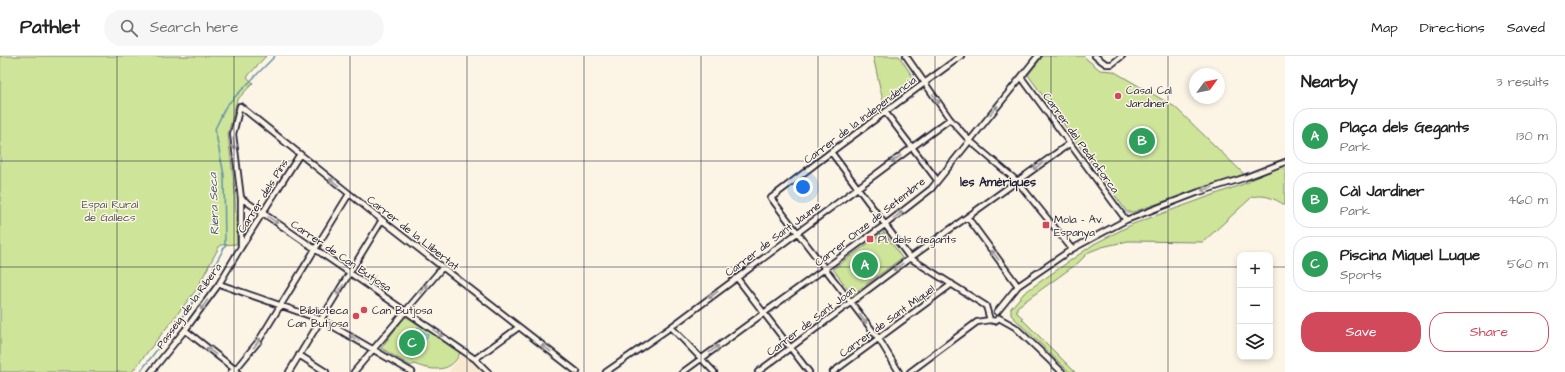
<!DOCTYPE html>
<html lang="en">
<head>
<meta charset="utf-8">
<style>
	body { margin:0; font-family:"Architects Daughter",sans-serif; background:#f6f6f6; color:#222 }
	.controls { position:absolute; right:12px; bottom:12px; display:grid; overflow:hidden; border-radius:8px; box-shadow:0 2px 6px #0003 }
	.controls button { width:36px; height:36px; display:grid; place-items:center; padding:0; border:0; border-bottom:1px solid #e0e0e0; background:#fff; color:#222; font:20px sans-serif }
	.compass { position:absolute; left:1189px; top:12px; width:36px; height:36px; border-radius:50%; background:#fff; box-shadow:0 2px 6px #0003; rotate:57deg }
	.you { position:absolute; left:803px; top:131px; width:14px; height:14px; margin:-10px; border:3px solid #fff; border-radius:50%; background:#1a73e8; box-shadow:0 0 0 6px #1a73e833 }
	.badge { display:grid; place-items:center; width:26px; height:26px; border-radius:50%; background:#d1495b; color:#fff; font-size:13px; font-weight:700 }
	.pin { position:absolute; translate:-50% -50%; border:2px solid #fff; box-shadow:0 1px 4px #0006 }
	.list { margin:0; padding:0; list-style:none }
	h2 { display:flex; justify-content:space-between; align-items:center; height:52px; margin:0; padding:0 16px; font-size:17px }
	h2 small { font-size:13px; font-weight:400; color:#767676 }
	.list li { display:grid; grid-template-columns:26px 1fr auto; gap:12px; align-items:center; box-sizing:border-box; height:56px; margin:0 8px 8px; padding:0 8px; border:1px solid #e0e0e0; border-radius:16px }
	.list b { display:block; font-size:15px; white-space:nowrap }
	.list p { margin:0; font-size:13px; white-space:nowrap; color:#767676 }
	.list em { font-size:13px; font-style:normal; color:#767676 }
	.actions { display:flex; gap:8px; padding:12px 16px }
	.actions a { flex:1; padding:9px 0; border:1px solid #d1495b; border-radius:16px; text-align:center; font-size:14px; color:#d1495b }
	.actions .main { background:#d1495b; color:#fff }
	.icon { flex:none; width:22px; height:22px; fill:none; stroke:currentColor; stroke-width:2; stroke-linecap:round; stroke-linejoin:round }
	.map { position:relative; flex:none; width:1285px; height:316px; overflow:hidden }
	header { display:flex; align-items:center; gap:24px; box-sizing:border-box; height:56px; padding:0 20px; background:#fff; border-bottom:1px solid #e0e0e0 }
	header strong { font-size:19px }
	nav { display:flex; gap:22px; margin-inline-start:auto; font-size:14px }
	.search { width:280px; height:36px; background:#f6f6f6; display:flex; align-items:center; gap:10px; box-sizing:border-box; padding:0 14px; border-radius:22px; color:#767676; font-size:15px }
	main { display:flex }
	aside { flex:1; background:#fff }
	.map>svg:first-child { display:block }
	.built { fill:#f7e8cf }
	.green { fill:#cde499; stroke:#78836a }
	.water { fill:#91def0; stroke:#6593a8 }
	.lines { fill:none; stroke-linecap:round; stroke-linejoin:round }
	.shore { stroke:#4e6d83; stroke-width:1 }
	.stream { stroke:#6593a8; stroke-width:1.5 }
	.street-casing { stroke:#22223b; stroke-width:8 }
	.street { stroke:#fcf5e5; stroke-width:4.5 }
	.oneway { stroke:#9a9698 }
	.grid { fill:none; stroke:#22223b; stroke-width:1; stroke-opacity:0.55 }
	.poi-dot { fill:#d1495b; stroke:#fcf5e5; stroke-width:1.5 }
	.labels { text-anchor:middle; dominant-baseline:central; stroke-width:3; stroke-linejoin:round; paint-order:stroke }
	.poi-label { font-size:11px; fill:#22223b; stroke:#fcf5e5; text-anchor:start }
	.street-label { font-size:11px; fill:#22223b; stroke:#fcf5e5 }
	.park-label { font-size:11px; fill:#4d5252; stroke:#fcf5e5 }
	.neighbourhood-label { font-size:12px; font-weight:bold; fill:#22223b; stroke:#fcf5e5 }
	.water-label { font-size:12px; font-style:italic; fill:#435a71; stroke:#fcf5e5 }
</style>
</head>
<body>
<header>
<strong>Pathlet</strong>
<div class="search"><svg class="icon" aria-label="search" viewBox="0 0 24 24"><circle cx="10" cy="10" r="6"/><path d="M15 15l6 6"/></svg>Search here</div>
<nav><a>Map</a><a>Directions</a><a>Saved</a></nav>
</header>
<main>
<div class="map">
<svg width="1285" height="316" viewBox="0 0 1285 316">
	<rect width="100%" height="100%" fill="#fcf5e5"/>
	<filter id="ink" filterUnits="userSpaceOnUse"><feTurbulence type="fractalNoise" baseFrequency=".025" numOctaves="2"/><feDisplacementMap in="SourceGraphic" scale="8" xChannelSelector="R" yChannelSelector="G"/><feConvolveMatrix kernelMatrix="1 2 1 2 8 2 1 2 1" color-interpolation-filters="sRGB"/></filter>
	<g filter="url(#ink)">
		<!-- built -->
		<path class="built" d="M460,296L476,308L483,316H448L457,305Z"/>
		<!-- green -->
		<path class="green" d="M0,0H266L247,21L253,27L237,44L228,78L235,137L237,188L220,189L196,234L132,316H0Z
			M873,0H899L914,23L912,30L884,50Z
			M1043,0H1083L1100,14L1113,15L1175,51L1244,118L1133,156H1127L1028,19Z
			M1285,109V149C1273,142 1265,138 1252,141L1203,186L1128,185L1102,191L1089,196L1078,207L1017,251V257L1023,262L1022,263L1075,316H1069L1011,259V252L1024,237L1094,188L1133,168L1249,126L1253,121Z
			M884,176L902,202L852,239L833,213Z
			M407,261L460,296C453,316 434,316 414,308L411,310L381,292L404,262Z"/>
		<!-- water -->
		<path class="water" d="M418,271L428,279L424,286L414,279L423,286L411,304L401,297Z"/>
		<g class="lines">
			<!-- shore -->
			<path class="shore" d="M420,278L422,281L411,297H409L407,294Z"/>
			<!-- stream -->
			<path class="stream" d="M140,316L200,237L225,190L224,119L215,73L226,50L275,0"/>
			<defs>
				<path id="street" d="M906,0L950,63L969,84L1017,125L1072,193
					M1095,0L1106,8H1112L1122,0
					M1021,21L1126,164
					M886,57L937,124
					M831,96L910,202L986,250L990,264
					M241,142L475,303L488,316
					M968,162L1018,230
					M241,191L300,98
					M737,222L809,316
					M219,228L322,264L412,316
					M997,256L1018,230L1072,193L1126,164L1199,136L1244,122L1285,106
					M999,262L1015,271L1062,316
					M671,271L714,316
					M185,274L237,315
					M299,299L326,316
					M475,303L519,271
					M151,316L185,274L219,228L241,191V142L233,78L240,50L382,164L577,316
					M231,316L235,314L258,286L349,138
					M289,316L382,164
					M354,316L442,212
					M606,316L671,271L950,63
					M683,316L886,168L931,133L1038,0
					M758,316L910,202L1069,88
					M833,316L952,228
					M899,316L879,283L771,142L831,96L961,0
					M910,316L977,266L990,264L995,265L999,262"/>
			</defs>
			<!-- street casing -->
			<use href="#street" class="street-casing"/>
			<!-- street -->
			<use href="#street" class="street"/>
		</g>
		<!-- one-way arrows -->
		<defs><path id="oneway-shaft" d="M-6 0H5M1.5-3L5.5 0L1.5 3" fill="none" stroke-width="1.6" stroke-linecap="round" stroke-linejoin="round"/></defs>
		<g class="oneway">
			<use href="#oneway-shaft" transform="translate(936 43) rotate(56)"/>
			<use href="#oneway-shaft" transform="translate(994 54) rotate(-50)"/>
			<use href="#oneway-shaft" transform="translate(234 88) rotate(83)"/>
			<use href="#oneway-shaft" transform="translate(896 103) rotate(143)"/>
			<use href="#oneway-shaft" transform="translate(1038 110) rotate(144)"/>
			<use href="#oneway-shaft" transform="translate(334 126) rotate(-141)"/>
			<use href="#oneway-shaft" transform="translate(1207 133) rotate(163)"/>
			<use href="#oneway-shaft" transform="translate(898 159) rotate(-38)"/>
			<use href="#oneway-shaft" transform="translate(273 164) rotate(34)"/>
			<use href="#oneway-shaft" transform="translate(995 199) rotate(-127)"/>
			<use href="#oneway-shaft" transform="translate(898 211) rotate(144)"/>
			<use href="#oneway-shaft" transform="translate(424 233) rotate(-50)"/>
			<use href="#oneway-shaft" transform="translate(340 234) rotate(122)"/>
			<use href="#oneway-shaft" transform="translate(713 239) rotate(143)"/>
			<use href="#oneway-shaft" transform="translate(204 249) rotate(126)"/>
			<use href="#oneway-shaft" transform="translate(863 263) rotate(52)"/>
			<use href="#oneway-shaft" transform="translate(438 277) rotate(35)"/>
			<use href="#oneway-shaft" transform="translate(354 282) rotate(-150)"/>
			<use href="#oneway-shaft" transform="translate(257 287) rotate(-54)"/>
			<use href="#oneway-shaft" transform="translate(546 292) rotate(-143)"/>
			<use href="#oneway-shaft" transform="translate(714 293) rotate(-36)"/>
			<use href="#oneway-shaft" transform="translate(211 295) rotate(-142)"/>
		</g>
	</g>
	<!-- grid -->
	<path class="grid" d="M117,0V316M234,0V316M350,0V316M467,0V316M584,0V316M701,0V316M818,0V316M935,0V316M1051,0V316M1168,0V316M0,105H1285M0,211H1240M1270,211H1285"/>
	<!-- markers -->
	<g class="poi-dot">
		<circle cx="1118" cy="40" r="4"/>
		<rect x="1042" y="165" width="8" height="8" rx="2"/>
		<rect x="866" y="179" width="8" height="8" rx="2"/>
		<circle cx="364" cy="254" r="4"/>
		<circle cx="356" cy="260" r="4"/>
	</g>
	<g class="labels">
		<!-- poi labels -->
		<g class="poi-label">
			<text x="1126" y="34">Casal Cal<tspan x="1126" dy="13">Jardiner</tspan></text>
			<text x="1054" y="163">Mola - Av.<tspan x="1054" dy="13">Espanya</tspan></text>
			<text x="878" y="183">Pl. dels Gegants</text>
			<text x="348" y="254" text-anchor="end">Biblioteca<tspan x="348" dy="13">Can Butjosa</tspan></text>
			<text x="372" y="254">Can Butjosa</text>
		</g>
		<!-- street labels -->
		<g class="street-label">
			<text transform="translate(860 64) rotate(-37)">Carrer de la Independència</text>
			<text transform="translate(1081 87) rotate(54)">Carrer del Pedraforca</text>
			<text transform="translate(263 140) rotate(-58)">Carrer dels Pins</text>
			<text transform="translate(870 166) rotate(-38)">Carrer Onze de Setembre</text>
			<text transform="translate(413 177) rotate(38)">Carrer de la Llibertat</text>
			<text transform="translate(773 183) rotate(-37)">Carrer de Sant Jaume</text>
			<text transform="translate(341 200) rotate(34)">Carrer de Can Butjosa</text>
			<text transform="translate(189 250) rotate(-54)">Passeig de la Ribera</text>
			<text transform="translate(811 265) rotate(-37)">Carrer de Sant Joan</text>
			<text transform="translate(887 265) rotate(-36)">Carrer de Sant Miquel</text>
		</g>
		<!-- park labels -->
		<g class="park-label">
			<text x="110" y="148">Espai Rural<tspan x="110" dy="13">de Gallecs</tspan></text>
		</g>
		<!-- neighbourhood labels -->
		<g class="neighbourhood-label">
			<text x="998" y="126">les Amèriques</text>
		</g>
		<!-- water labels -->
		<g class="water-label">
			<text transform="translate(214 148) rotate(-92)">Riera Seca</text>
		</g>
	</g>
</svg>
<div class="controls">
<button>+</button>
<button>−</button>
<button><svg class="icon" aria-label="layers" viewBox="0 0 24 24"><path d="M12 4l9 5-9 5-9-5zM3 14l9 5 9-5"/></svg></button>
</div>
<svg class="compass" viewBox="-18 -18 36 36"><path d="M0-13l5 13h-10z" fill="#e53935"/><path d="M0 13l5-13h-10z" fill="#767676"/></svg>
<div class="you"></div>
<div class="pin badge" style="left:865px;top:209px;background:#2e9e5b">A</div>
<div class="pin badge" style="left:1142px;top:85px;background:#2e9e5b">B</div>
<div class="pin badge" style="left:412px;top:287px;background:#2e9e5b">C</div>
</div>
<aside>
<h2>Nearby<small>3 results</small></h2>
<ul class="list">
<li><span class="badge" style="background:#2e9e5b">A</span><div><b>Plaça dels Gegants</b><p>Park</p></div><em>130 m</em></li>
<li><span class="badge" style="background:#2e9e5b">B</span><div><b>Càl Jardiner</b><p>Park</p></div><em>460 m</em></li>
<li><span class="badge" style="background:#2e9e5b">C</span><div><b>Piscina Miquel Luque</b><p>Sports</p></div><em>560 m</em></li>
</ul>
<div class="actions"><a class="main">Save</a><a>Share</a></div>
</aside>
</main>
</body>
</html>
